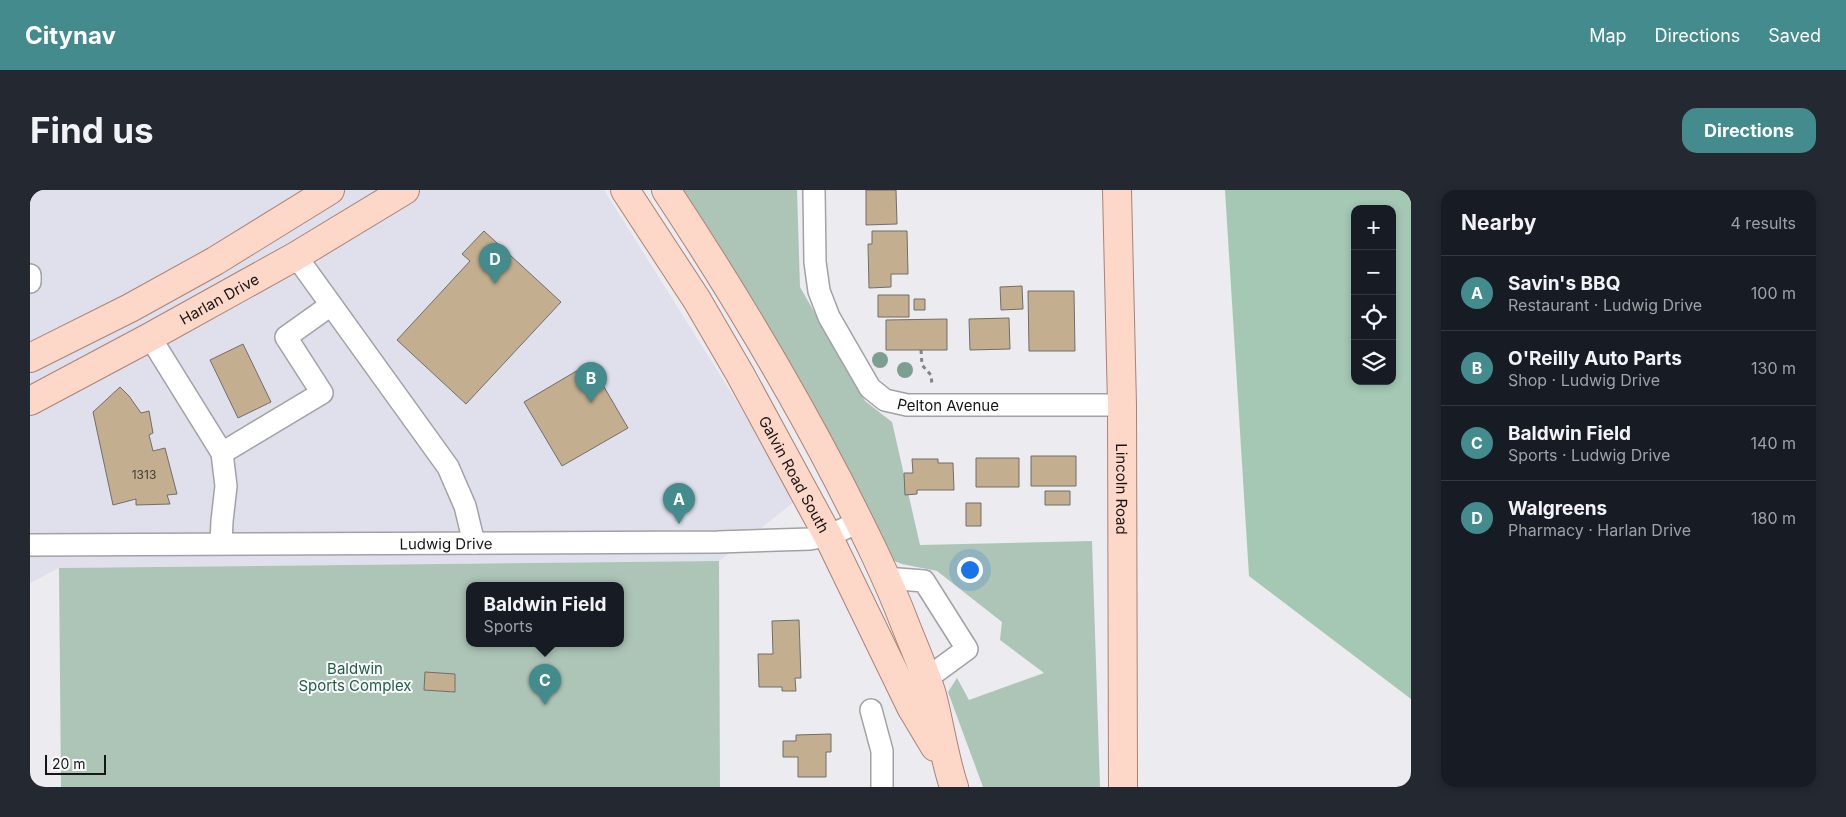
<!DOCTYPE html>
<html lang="en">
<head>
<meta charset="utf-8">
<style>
	body { margin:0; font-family:Inter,sans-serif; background:#242831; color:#f1f3f6 }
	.controls { position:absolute; right:15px; top:15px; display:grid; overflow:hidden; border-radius:10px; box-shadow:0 2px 8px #0003 }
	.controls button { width:45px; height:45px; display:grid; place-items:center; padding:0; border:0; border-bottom:1px solid #363941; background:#171b24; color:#f1f3f6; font:25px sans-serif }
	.scale { position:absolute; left:15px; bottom:12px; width:61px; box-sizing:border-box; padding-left:5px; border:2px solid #161617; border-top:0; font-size:14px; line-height:18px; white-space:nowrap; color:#161617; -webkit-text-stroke:4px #f9f8fd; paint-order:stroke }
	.you { position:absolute; left:939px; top:379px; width:18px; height:18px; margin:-12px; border:4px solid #fff; border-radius:50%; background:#1a73e8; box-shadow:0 0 0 8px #1a73e833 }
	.badge { display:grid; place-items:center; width:32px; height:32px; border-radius:50%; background:#438b8c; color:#fff; font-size:16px; font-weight:700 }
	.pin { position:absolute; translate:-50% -41px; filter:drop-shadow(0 1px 2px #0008) }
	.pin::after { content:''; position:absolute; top:26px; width:18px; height:15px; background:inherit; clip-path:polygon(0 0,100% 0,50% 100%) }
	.popup { position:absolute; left:436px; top:392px; width:158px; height:65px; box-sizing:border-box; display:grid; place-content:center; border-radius:10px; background:#171b24; filter:drop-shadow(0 1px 4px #0005); font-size:16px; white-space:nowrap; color:#9ea1a6 }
	.popup b { font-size:19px; color:#f1f3f6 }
	.popup::after { content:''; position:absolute; left:50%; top:100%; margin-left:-10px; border:10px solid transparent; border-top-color:#171b24 }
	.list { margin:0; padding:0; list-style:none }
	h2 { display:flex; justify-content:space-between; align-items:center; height:65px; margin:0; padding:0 20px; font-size:21px }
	h2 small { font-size:16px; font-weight:400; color:#9ea1a6 }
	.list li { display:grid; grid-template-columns:32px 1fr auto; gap:15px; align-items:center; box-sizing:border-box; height:75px; padding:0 20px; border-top:1px solid #363941 }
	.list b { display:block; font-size:19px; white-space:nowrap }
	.list p { margin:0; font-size:16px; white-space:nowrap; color:#9ea1a6 }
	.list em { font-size:16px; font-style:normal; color:#9ea1a6 }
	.icon { flex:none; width:28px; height:28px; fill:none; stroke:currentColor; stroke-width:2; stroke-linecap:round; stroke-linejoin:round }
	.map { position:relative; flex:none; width:1381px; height:597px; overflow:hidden; border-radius:15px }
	header { display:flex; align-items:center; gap:30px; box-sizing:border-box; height:70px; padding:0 25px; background:#438b8c; color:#fff }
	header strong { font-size:24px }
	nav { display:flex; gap:28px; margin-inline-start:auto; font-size:18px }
	.intro { display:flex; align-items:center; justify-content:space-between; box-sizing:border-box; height:120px; padding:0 30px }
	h1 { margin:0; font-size:35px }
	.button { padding:12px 22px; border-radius:15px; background:#438b8c; color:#fff; font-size:18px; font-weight:700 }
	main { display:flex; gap:30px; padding:0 30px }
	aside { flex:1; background:#171b24; border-radius:15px; box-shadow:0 2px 8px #0003 }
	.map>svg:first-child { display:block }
	.built { fill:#e0e0ec }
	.green { fill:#adc5b7; fill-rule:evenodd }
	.forest { fill:#a4c8b3; fill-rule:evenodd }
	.building { fill:#c3ae8f; stroke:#706e6b }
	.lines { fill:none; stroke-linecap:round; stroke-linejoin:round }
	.minor-casing { stroke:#a2a1a6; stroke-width:24 }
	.major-casing { stroke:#ac8273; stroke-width:30 }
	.path { stroke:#848487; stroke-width:3; stroke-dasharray:4 4; stroke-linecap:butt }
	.minor { stroke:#fff; stroke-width:21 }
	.major { stroke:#fdd7c8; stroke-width:28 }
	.tree { fill:#7d9f91 }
	.labels { text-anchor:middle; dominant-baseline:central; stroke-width:4; stroke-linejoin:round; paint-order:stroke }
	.number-label { font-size:12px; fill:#413c35 }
	.street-label { font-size:15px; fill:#161617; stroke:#f9f8fd }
	.park-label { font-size:15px; fill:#236043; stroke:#f9f8fd }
</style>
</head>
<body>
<header>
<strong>Citynav</strong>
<nav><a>Map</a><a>Directions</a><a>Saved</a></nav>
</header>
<div class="intro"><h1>Find us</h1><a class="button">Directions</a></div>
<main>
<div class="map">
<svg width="1381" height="597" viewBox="0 0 1381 597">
	<rect width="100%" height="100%" fill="#ebebf0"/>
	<!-- built -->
	<path class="built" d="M0,0H574L768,309L689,371L29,378L0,393Z"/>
	<!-- green -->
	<path class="green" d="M650,0H767L770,97L835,211L862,232L890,355L1062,351L1070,597H953L918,502L927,488L939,510L1014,483L970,450L972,432L907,381L872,374L859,369Z
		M689,371L690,597H31L29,378ZM440,396H590V454H440Z"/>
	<!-- forest -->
	<path class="forest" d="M1195,0H1381V509L1219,386ZM1325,19H1362V191H1325Z"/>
	<!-- building -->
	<path class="building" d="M836,0H866L867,34L836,35Z
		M454,41L531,112L436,214L367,150L440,71L432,64Z
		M842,41H877L878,84H861V97L839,98L838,54H842Z
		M992,96L993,119L971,120L970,97Z
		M998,101H1044L1045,161H999Z
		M848,105H879V127H848Z
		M884,109H895V120H884Z
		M979,128L980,159L940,160L939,129Z
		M917,129V160H856V130Z
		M213,154L241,212L208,228L180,170Z
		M560,173L598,238L532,276L494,212Z
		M90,197L99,206L111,223L119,221L123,243L119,245L123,261L135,258L147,304L137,305L140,314L106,315V309L83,315L63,222Z
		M1001,266H1046V296H1001Z
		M946,268H989V297H946Z
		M882,269H908V273H923L924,300H887V304L875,305L874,283H883Z
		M1015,301H1040V315H1015Z
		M936,313H951V336H936Z
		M769,430L771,488H765L766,501H752V497H729L728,464H743L742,431Z
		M395,482L425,484V502L394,500Z
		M801,544V562H796V587H768V567H753V551H766V545Z"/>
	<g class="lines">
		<defs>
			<g id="minor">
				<path id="s1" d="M784,0L785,72L789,101L799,127L840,198L855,210L877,215H1092"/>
				<path d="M266,66L418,277L435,316L444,353"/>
				<path d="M0,85V92"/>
				<path d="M120,147L192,263L196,296L192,331L191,353"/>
				<path d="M192,263L292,203L256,147L301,115"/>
				<path id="s2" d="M0,355L688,352L780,349L798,346L829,332"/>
				<path d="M855,388L894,391L937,459L896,489"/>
				<path d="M841,520L852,561V597"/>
			</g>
			<g id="major">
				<path id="s3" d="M595,0L667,110L710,184L798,346L881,517L905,557"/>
				<path d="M636,0C698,94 756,190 808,290C832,337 856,384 875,434C884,457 895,481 902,505C910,536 914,567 924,597"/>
				<path id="s4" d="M1087,0L1092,215L1093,597"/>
				<path d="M0,168L100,118L185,71L300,0"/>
				<path id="s5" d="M0,211L120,147L266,66L375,0"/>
			</g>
		</defs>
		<!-- minor casing -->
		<use href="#minor" class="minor-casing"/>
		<!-- major casing -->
		<use href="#major" class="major-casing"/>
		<!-- path -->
		<path class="path" d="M891,160L892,175L901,185L902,195"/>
		<!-- minor -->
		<use href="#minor" class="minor"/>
		<!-- major -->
		<use href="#major" class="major"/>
	</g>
	<!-- trees -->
	<g class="tree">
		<circle cx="850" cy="170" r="8"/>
		<circle cx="875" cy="180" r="8"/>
	</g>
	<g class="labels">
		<!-- number labels -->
		<g class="number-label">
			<text x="114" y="284">1313</text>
		</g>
		<!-- street labels -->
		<g class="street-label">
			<text stroke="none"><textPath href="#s5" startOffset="215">Harlan Drive</textPath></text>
			<text stroke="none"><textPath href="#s1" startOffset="294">Pelton Avenue</textPath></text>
			<text stroke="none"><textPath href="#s3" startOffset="331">Galvin Road South</textPath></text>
			<text stroke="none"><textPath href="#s4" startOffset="299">Lincoln Road</textPath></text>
			<text stroke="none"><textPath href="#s2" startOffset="416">Ludwig Drive</textPath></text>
		</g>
		<!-- park labels -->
		<g class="park-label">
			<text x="325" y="478">Baldwin<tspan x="325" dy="17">Sports Complex</tspan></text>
		</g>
	</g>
</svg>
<div class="controls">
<button>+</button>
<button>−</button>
<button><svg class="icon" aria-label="locate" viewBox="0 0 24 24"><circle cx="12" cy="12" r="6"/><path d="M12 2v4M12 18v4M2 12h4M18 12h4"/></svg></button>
<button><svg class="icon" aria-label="layers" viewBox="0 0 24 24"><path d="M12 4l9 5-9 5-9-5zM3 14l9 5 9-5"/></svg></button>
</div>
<div class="scale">20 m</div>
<div class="you"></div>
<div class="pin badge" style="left:649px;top:334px">A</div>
<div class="pin badge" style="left:561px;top:213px">B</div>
<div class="pin badge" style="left:515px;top:515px">C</div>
<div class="popup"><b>Baldwin Field</b>Sports</div>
<div class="pin badge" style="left:465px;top:94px">D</div>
</div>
<aside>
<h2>Nearby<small>4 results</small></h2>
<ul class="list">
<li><span class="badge">A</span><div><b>Savin's BBQ</b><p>Restaurant · Ludwig Drive</p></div><em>100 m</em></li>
<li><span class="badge">B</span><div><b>O'Reilly Auto Parts</b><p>Shop · Ludwig Drive</p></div><em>130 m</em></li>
<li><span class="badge">C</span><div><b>Baldwin Field</b><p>Sports · Ludwig Drive</p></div><em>140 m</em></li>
<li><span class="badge">D</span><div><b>Walgreens</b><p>Pharmacy · Harlan Drive</p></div><em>180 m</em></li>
</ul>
</aside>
</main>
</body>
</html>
